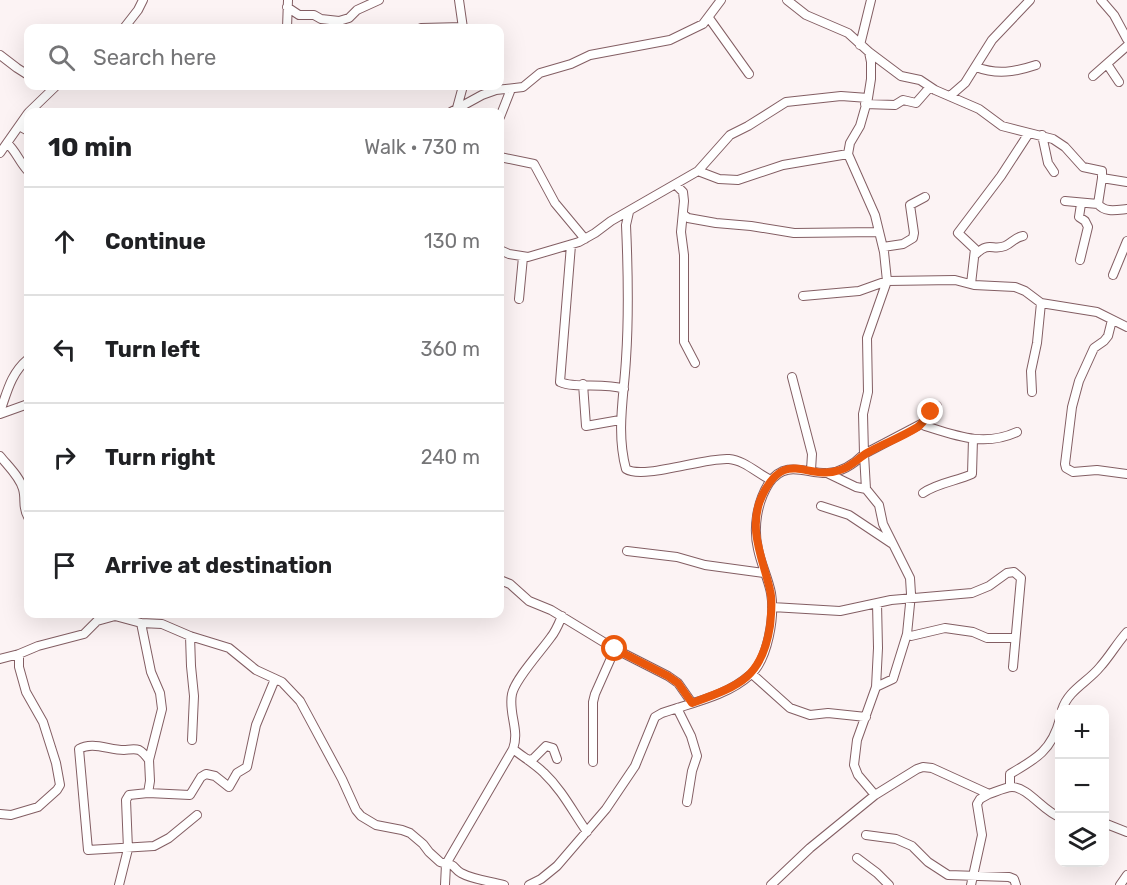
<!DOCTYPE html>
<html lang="en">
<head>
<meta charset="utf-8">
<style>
	body { margin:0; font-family:Rubik,sans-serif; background:#f6f6f6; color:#202124 }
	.controls { position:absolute; right:18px; bottom:18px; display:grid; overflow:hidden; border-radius:12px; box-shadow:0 6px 24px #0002 }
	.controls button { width:54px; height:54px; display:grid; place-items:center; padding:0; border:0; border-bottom:2px solid #e0e0e0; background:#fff; color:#202124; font:30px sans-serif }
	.stop { position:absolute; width:18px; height:18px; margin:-14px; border:4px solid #ea580c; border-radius:50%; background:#fff }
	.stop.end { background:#ea580c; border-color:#fff; box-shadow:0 2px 6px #0008 }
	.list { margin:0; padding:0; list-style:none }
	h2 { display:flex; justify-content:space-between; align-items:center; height:78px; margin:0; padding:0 24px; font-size:26px }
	h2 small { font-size:20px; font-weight:400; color:#757577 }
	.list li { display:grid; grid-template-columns:39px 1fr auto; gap:18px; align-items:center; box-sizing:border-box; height:108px; padding:0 24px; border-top:2px solid #e0e0e0 }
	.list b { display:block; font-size:22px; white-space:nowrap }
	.list em { font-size:20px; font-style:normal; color:#757577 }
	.icon { flex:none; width:33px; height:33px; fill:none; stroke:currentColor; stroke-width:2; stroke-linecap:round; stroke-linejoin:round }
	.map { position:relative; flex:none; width:1127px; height:885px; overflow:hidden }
	.search { position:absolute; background:#fff; box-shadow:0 6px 24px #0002; left:24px; top:24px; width:480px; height:66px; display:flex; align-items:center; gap:15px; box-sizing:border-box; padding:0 21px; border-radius:12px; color:#757577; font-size:22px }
	.panel { position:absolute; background:#fff; box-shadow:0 6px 24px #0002; left:24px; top:108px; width:480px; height:510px; border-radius:12px }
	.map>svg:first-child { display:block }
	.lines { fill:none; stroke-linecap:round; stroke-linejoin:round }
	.minor-casing { stroke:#835e63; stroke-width:10 }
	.minor { stroke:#fff; stroke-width:8 }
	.route { stroke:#ea580c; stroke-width:8 }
</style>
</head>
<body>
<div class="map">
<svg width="1127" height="885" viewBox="0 0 1127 885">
	<rect width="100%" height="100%" fill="#fcf3f4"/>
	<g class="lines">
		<defs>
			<path id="minor" d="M459,0L463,28
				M1101,0L1114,15L1127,39
				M287,7L299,15H314L321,19L339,21L349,18L357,10L379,0
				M709,18L749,74
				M124,28L138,10L143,0
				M287,28L288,0
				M421,28L463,27
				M860,45L871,0
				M869,52L901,76L920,80L935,90L979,109L1002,126L1053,139L1065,147L1083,167L1102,171V178L1127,182
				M0,55L17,68L28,75
				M1107,64L1119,82
				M976,67C997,75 1015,72 1036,65
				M1093,76L1127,46
				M950,96L965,83L992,40L1030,0
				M865,104L895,105L903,100L916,103L930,87
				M457,108L463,86
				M29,112L56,86
				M451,112L482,95L496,90L523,87L540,73L571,64L590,55L670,40L703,24L721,0
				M500,117L511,89
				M19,126L28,131
				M1042,135L1048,163L1054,172
				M7,143C16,151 20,163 28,171
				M0,153L28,113
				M500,157L534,164L555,203L585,239
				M698,171L719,179L738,180L783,165L848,154
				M1102,178L1098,204C1105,213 1117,210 1127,209
				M676,185L683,192L684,201L681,232L684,255V342L695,363
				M1065,201L1098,204
				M629,212L626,225C628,269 629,314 626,359C624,396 616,432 626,469C643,480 705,457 729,459C744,460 758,474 771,480
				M683,214L688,218L716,223L751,226L794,233L879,232
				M571,245L560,382C576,389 604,382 624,389
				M883,247L903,244L913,238L914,233L910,205L925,197
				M500,250L509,254L528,257L579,242L595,233L611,221L698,171L730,135L748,126L786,102L841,96L868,98
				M976,254C989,241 993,251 1005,246C1012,243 1015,237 1023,236
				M1080,260L1088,227L1085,221L1079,217L1081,204
				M1113,275L1127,241
				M971,284L975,249L958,233L1001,176L1029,133
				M803,296L859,291L887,281L955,280L974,285L1015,287L1025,291L1041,303L1097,312L1127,327
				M519,299L523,257
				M1112,320L1108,336L1104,341L1094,348L1079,381L1072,407L1065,464L1066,468L1073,472L1097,470L1127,474
				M792,377L812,454L811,470
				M583,384L586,426L620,420
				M1032,392L1031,371L1037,343L1041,303
				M937,406L923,423L925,426C957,436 984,447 1017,432
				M0,412C7,392 11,373 28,359
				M0,414L28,404
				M0,456C8,466 20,477 23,489C26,499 22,507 28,517
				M827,473L856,487L866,489L879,505L883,524L910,578L911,594L907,634L911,636L945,628L973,632L987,638H1015
				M866,489L864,454L923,423
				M923,493C937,483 957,481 972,474L973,439
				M821,506L849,515L891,543
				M627,551L677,557L705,565L764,573
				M500,580L510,584L529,601L551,610L615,649L668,676L678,683L692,703
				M772,607L840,611L891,600L972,593L989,586L1007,573L1014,572L1021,578L1013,667
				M190,636L191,666L194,696L192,740
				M0,659L19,654L38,646L84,634L97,621L115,616L141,623L162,624L190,636L229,648L256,670L282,682L300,701L342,779L356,810L361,816L376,825L402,830L410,833L423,844L429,852L440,862L446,864L513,749C520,730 508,713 512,694C515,679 542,650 551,637C556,631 559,623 562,616
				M752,674L790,708L810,715L828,713L866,717
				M876,687L893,679L907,634
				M677,708L691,736L697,756L692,771L687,802
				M1062,710C1068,690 1088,682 1100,667C1110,656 1117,643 1127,632
				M513,749C523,757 535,764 544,773C562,790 573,812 587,832
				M149,760C146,756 143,752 139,750C134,748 128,750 124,750C109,750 92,741 79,749L88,850L154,846L169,838L197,815
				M528,760L533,759L546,746L553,748L557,759
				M593,762V702L595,694L615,649
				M1010,787V774C1036,759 1052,750 1060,719
				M148,793L190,795L201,777L206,774L215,776L229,787L237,773L247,767L256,725L275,679
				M875,795L858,775L854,765L857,740L876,687L878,648L877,603
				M0,814L11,815L38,807L57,790L60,785L56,763L43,722L26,692L19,667V654
				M1104,823L1127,832
				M866,835L896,839L912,846L928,862L948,875L1009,877L1014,879L1016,885
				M857,858L877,873L889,885
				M119,885L128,849L126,800L129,795L148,793L150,781L149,760L162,709L160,693L151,672L141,623
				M445,885L446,864C455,864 454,869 461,873C474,880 490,881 504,885
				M529,885L541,879L557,866L606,809L635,766L655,717L662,713C691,703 727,696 750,675C768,660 775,616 771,593C768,578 761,564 758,549C753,528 757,502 769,483C786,459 806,474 828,473C842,472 854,464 864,454L863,414L868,392L867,338L887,281L884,252L875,215L848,154L850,143L860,126L868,98L871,79V62L869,52L848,33L806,15L787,0
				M771,885L810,848L875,795L917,769L923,767L932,768L989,794C995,792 1006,787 1012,787C1028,787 1044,812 1060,817
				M971,885L982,835L977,804L980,799L989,794
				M1120,885L1127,875"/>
		</defs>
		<!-- minor casing -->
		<use href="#minor" class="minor-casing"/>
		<!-- minor -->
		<use href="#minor" class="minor"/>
	</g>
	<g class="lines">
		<!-- route -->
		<path class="route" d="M615,649L668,676L678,683L692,703C738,686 762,679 770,626C771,614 773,602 770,590C763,559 747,528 762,496C786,446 807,482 840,470C851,467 857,459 867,453C882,444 900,438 916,428C923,424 925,418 931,412"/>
	</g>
</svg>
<div class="controls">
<button>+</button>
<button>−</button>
<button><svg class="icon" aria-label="layers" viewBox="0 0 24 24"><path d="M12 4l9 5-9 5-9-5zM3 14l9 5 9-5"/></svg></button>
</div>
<div class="stop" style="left:615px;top:649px"></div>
<div class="stop end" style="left:931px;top:412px"></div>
<div class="search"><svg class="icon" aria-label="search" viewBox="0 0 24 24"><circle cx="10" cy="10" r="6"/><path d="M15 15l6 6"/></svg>Search here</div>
<section class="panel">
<h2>10 min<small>Walk · 730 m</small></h2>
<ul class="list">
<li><svg class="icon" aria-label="ahead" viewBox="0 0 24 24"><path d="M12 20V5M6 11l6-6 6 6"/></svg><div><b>Continue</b></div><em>130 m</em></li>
<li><svg class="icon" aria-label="left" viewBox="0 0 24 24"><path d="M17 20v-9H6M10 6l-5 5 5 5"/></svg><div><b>Turn left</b></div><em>360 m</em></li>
<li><svg class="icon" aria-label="right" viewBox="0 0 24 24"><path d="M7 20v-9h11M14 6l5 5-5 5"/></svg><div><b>Turn right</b></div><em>240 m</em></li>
<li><svg class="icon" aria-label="arrive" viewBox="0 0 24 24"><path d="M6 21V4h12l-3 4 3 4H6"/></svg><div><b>Arrive at destination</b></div></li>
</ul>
</section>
</div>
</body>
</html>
